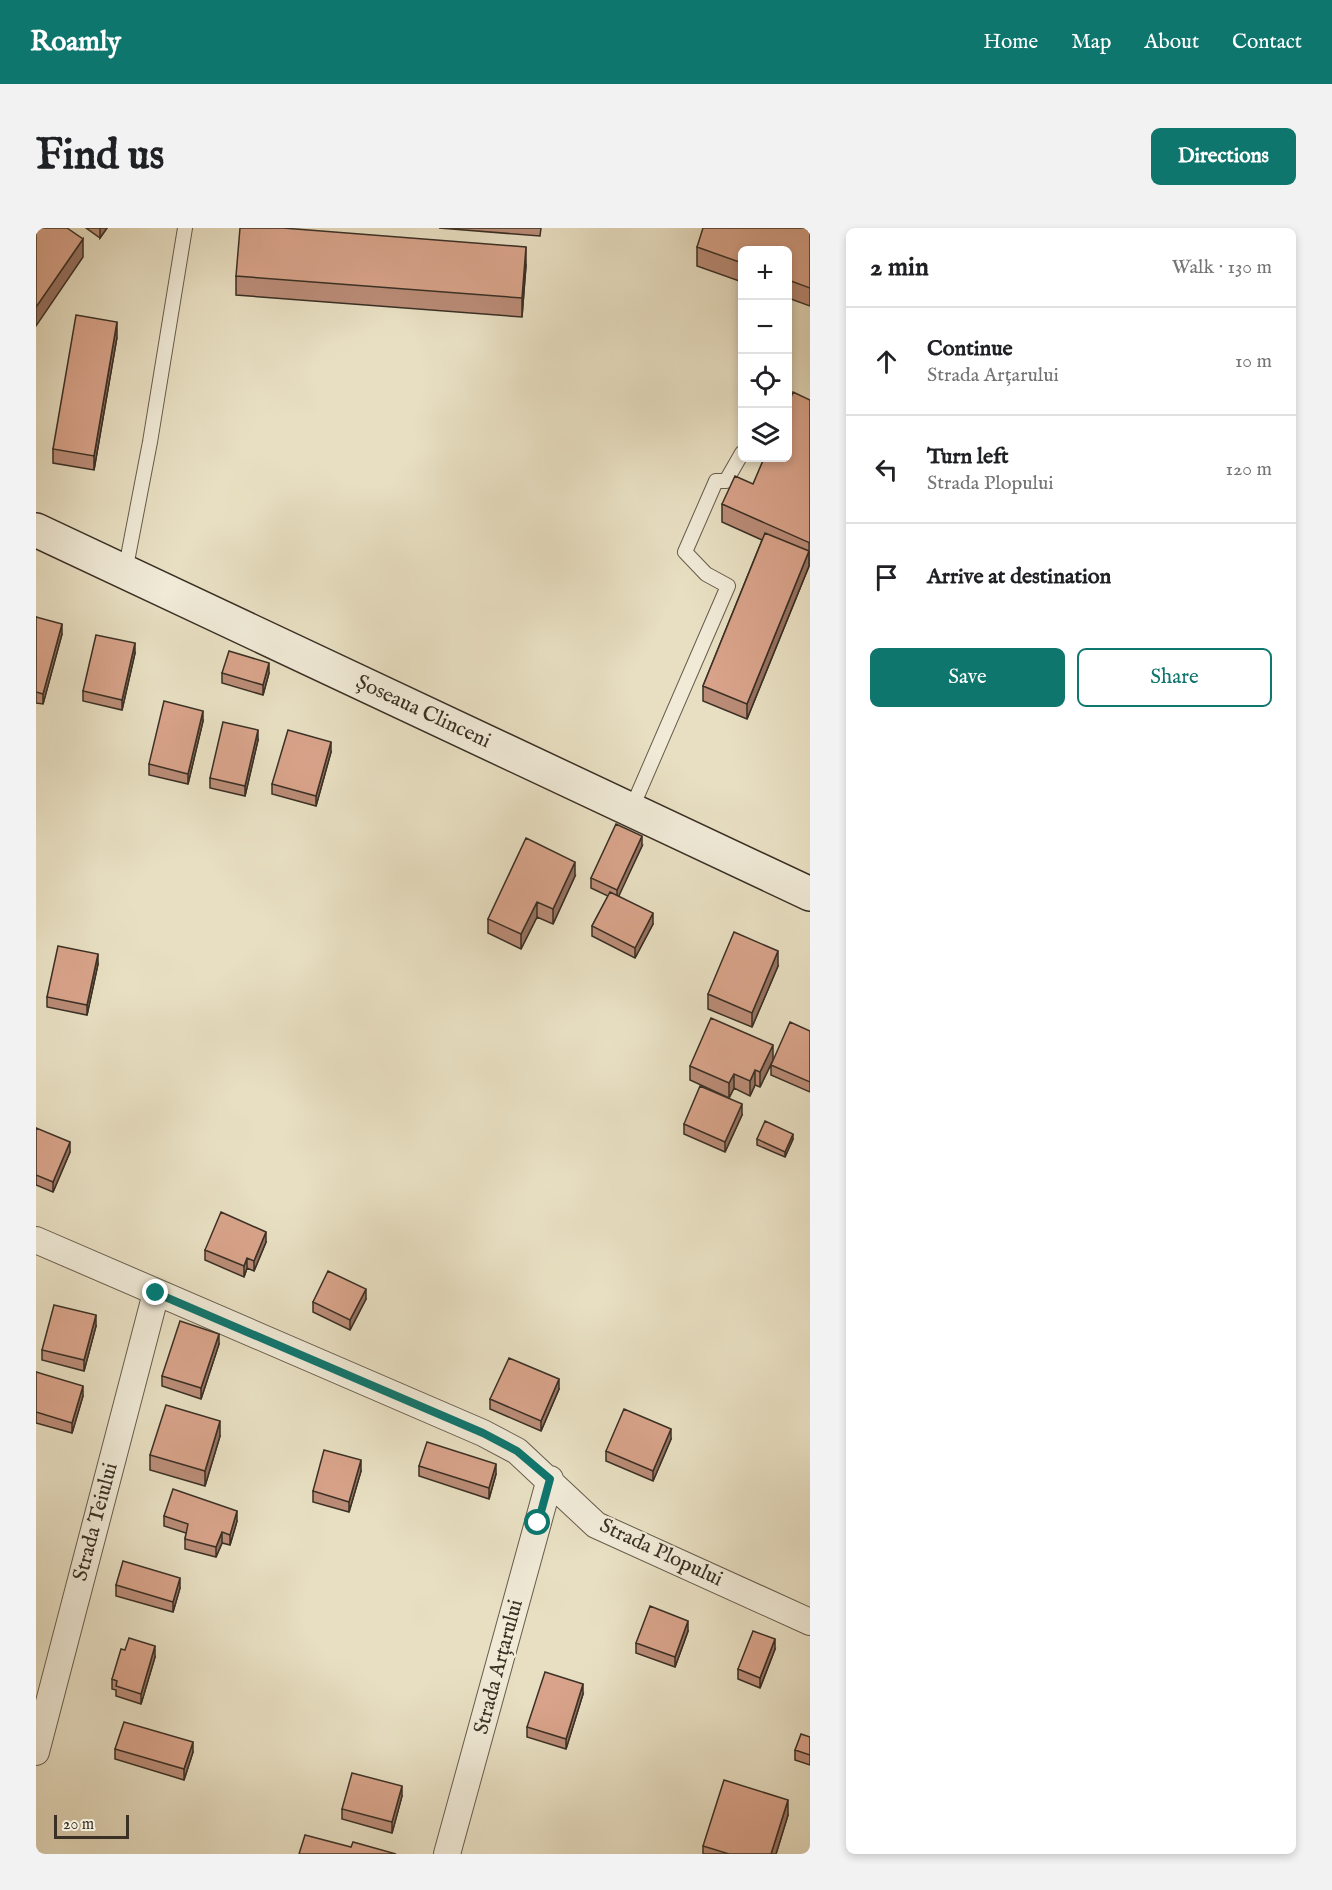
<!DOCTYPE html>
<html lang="en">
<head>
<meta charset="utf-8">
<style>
	body { margin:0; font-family:"IM FELL English",serif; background:#f2f2f2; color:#202124 }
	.controls { position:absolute; right:18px; top:18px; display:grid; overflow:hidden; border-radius:9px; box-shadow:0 3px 9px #0003 }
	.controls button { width:54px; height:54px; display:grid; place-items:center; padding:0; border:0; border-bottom:2px solid #e0e0e0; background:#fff; color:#202124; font:30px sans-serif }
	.scale { position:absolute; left:18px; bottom:15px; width:75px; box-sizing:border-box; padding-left:6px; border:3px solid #3a3025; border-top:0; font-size:16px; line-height:21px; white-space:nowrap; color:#3a3025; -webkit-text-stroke:4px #f0ead7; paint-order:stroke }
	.stop { position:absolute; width:18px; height:18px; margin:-14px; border:4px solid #0f766e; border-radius:50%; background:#fff }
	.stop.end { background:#0f766e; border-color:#fff; box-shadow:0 2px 6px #0008 }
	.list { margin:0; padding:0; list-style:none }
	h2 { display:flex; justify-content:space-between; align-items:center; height:78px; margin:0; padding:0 24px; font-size:26px }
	h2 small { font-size:20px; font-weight:400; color:#757577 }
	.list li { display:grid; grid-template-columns:39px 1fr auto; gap:18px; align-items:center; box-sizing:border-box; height:108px; padding:0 24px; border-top:2px solid #e0e0e0 }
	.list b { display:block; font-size:22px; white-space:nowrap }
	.list p { margin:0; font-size:20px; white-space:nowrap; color:#757577 }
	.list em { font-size:20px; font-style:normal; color:#757577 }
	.actions { display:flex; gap:12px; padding:18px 24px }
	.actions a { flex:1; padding:14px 0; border:2px solid #0f766e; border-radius:9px; text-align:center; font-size:21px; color:#0f766e }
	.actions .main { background:#0f766e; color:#fff }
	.icon { flex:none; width:33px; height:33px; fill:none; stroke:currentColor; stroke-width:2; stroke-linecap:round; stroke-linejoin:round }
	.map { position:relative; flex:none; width:774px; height:1626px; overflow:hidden; border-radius:9px }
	header { display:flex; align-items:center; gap:36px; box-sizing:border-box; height:84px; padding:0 30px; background:#0f766e; color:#fff }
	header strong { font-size:28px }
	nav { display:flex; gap:33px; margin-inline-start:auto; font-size:21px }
	.intro { display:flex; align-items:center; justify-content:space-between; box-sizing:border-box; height:144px; padding:0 36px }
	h1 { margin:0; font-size:42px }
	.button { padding:15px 27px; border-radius:9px; background:#0f766e; color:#fff; font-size:21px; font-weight:700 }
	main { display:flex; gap:36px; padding:0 36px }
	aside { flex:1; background:#fff; border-radius:9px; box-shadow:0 3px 9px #0003 }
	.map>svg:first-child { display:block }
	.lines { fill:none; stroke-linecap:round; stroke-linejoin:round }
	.lane-casing { stroke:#665c4c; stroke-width:16 }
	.street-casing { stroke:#665c4c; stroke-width:28 }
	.secondary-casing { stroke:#3a3025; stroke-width:36 }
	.lane { stroke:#f0ead7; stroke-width:14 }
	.street { stroke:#f0ead7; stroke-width:26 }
	.secondary { stroke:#f0ead7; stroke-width:33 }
	.wall { fill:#ba8c77; stroke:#3a3025; stroke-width:1.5 }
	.shaded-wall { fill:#977261; stroke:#3a3025; stroke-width:1.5 }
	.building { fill:#d8a38a; stroke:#3a3025; stroke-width:1.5 }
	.route { stroke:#0f766e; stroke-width:8 }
	.labels { text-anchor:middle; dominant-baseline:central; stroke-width:4.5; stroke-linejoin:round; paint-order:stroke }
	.street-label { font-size:21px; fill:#3a3025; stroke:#f0ead7 }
</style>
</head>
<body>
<header>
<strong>Roamly</strong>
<nav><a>Home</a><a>Map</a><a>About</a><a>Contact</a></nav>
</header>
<div class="intro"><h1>Find us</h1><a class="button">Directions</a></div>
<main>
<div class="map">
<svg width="774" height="1626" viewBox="0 0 774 1626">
	<rect width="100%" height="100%" fill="#e8dfc2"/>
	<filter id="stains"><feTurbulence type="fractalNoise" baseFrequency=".00333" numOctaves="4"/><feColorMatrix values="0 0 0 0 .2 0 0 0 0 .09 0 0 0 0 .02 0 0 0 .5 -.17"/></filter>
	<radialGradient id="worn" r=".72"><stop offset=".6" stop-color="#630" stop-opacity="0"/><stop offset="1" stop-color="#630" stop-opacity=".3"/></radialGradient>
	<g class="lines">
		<defs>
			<path id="lane" d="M89,344L114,214L149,0
				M595,582L692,358L670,346L649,324L680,253H690L706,225"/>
			<path id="street" d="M0,1012L447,1205L481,1223L560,1297L774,1394
				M0,1524L120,1065
				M411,1626L514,1251"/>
			<path id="secondary" d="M0,302L774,666"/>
		</defs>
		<!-- lane casing -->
		<use href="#lane" class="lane-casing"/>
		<!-- street casing -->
		<use href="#street" class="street-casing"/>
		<!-- secondary casing -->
		<use href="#secondary" class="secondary-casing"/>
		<!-- lane -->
		<use href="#lane" class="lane"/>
		<!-- street -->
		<use href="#street" class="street"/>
		<!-- secondary -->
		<use href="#secondary" class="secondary"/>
	</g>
	<!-- wall -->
	<path class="wall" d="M50,0H71L64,10Z
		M403,0H505L504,8Z
		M774,0V78L752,70V22H706V54L661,38V19Z
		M490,37L486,89L200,67V48Z
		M81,109L58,242L17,235V221Z
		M774,172L773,338L711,491L667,473V458L726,312L686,294V276L717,256Z
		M0,389L26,406L7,476L0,475Z
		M99,425L86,482L47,473V463Z
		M186,445H233L227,467L186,455Z
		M167,493L152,556L113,547V536Z
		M222,512L209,568L174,560V550Z
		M295,524L280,578L236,566V556Z
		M606,618L582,668L617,696L599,730L556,708V698L572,668L555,660V650Z
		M539,648L517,696L501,689L485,721L452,705V691Z
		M62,736L51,787L11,779V769Z
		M742,738L716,799L672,781V766Z
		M774,803V864L735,847V837Z
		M737,832L724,859L719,857L714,868L698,860L693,870L654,852V838Z
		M706,887L689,924L648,906V896Z
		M0,900L34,924L17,964L0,957Z
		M721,911H757L749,929L721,917Z
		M230,1014L218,1043L211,1040L208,1049L169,1032V1022Z
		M330,1071L314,1102L277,1084V1074Z
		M60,1098L48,1143L6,1132V1122Z
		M183,1116L165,1171L126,1158V1148Z
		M0,1144L47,1168L36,1205L0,1195Z
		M523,1161L505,1203L454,1181V1171Z
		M184,1208L169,1258L114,1242V1227Z
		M635,1211L617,1253L570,1233V1223Z
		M383,1238L460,1246L453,1271L383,1248Z
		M325,1243L313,1284L277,1274V1263Z
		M128,1288L201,1293L194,1317L186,1315L180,1329L149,1321V1311L150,1305L128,1298Z
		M80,1357L144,1360L137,1384L80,1368Z
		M652,1403L639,1439L600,1425V1415Z
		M739,1421L724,1460L702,1451V1441Z
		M119,1429L105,1476L80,1468V1462L76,1461V1451Z
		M547,1466L530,1521L491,1509V1499Z
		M774,1509V1537L759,1532V1522Z
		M79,1521L157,1524L148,1552L79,1531Z
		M366,1568L356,1605L306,1591V1581Z
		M752,1587L740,1626H667V1618Z"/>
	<!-- shaded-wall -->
	<path class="shaded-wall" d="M64,0H71L64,10Z
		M47,11V29L0,98V79Z
		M490,19V37L486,89V70Z
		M81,94V109L58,242V228Z
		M773,323V338L711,491V476Z
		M26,396V406L7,476V466Z
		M99,415V425L86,482V472Z
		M233,435V445L227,467V457Z
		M167,483V493L152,556V546Z
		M222,502V512L209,568V558Z
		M295,514V524L280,578V568Z
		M606,608V618L581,672V662Z
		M539,634V648L517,696V681Z
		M501,674V689L485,721V706Z
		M617,685V696L599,730V720Z
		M742,723V738L716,799V785Z
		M62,726V736L51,787V777Z
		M737,817V832L724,859V844Z
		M719,842V857L714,868V853Z
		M698,846V860L693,870V855Z
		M706,876V887L689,924V914Z
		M757,906V911L749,929V924Z
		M34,914V924L17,964V954Z
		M230,1004V1014L218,1043V1033Z
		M211,1030V1040L208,1049V1038Z
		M330,1061V1071L314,1102V1092Z
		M60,1087V1098L48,1143V1132Z
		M183,1106V1116L165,1171V1160Z
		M523,1151V1161L505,1203V1193Z
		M47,1158V1168L36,1205V1195Z
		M184,1193V1208L169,1258V1243Z
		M635,1201V1211L617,1253V1243Z
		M325,1232V1243L313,1284V1274Z
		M460,1236V1246L453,1271V1260Z
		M201,1283V1293L194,1317V1307Z
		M186,1304V1315L180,1329V1319Z
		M144,1350V1360L137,1384V1374Z
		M652,1393V1403L639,1439V1429Z
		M739,1411V1421L724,1460V1450Z
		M119,1418V1429L105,1476V1466Z
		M547,1456V1466L530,1521V1511Z
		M157,1514V1524L148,1552V1541Z
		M366,1558V1568L356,1605V1594Z
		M752,1572V1587L740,1626H735Z"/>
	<!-- building -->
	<path class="building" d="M0,0H31L47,11L0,79Z
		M204,0H247L490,19L486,70L200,48Z
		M667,0H774V60L752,52V22H706V35L661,19Z
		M40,87L81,94L58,228L17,221Z
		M757,164L774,172V315L686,276L699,248L717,256L728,230H752V178Z
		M729,305L773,323L711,476L667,458Z
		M0,389L26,396L7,466L0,464Z
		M60,407L99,415L86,472L47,463Z
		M193,423L233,435L227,457L186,445Z
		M128,473L167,483L152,546L113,536Z
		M187,494L222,502L209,558L174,550Z
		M252,502L295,514L280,568L236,556Z
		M580,596L606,608L581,662L555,650Z
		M490,610L539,634L517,681L501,674L485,706L452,691Z
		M574,664L617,685L599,720L556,698Z
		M698,704L742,723L716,785L672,766Z
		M22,718L62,726L51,777L11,769Z
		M675,790L737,817L724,844L719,842L714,853L698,846L693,855L654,838Z
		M754,794L774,803V854L735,837Z
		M664,858L706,876L689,914L648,896Z
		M729,893L757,906L749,924L721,911Z
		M0,900L34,914L17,954L0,947Z
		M185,984L230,1004L218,1033L211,1030L208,1038L169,1022Z
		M292,1043L330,1061L314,1092L277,1074Z
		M18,1077L60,1087L48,1132L6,1122Z
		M144,1093L183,1106L165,1160L126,1148Z
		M473,1130L523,1151L505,1193L454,1171Z
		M0,1144L47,1158L36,1195L0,1184Z
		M130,1177L184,1193L169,1243L114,1227Z
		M588,1181L635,1201L617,1243L570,1223Z
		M391,1214L460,1236L453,1260L383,1238Z
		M288,1222L325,1232L313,1274L277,1263Z
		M137,1261L201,1283L194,1307L186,1304L180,1319L149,1311L152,1296L128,1288Z
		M87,1333L144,1350L137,1374L80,1357Z
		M614,1378L652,1393L639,1429L600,1415Z
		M717,1403L739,1411L724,1450L702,1441Z
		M93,1410L119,1418L105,1466L80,1458L81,1453L76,1451L85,1421L89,1422Z
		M509,1444L547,1456L530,1511L491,1499Z
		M88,1494L157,1514L148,1541L79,1521Z
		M765,1506L774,1509V1527L759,1522Z
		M316,1545L366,1558L356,1594L306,1581Z
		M688,1552L752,1572L735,1626H693L667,1618Z
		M269,1607L315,1619L317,1614L360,1626H263Z"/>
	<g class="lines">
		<!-- route -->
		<path class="route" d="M120,1065L447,1205L481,1223L514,1251L502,1295"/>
	</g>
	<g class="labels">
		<!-- street labels -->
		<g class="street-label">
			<text transform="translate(387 484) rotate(25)">Șoseaua Clinceni</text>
			<text transform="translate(60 1294) rotate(-75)">Strada Teiului</text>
			<text transform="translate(625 1325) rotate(25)">Strada Plopului</text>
			<text transform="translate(463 1439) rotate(-75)">Strada Arțarului</text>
		</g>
	</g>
	<rect width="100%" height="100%" filter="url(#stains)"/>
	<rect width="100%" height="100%" fill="url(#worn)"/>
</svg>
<div class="controls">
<button>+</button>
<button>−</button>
<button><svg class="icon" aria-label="locate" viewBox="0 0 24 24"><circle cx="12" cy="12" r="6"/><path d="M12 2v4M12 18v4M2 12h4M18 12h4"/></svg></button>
<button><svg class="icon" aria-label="layers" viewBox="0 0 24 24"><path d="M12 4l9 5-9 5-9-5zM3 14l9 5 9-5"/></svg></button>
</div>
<div class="scale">20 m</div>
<div class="stop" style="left:502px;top:1295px"></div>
<div class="stop end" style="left:120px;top:1065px"></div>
</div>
<aside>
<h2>2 min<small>Walk · 130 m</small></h2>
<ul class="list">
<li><svg class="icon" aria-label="ahead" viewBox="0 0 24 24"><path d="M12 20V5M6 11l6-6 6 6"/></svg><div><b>Continue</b><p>Strada Arțarului</p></div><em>10 m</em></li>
<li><svg class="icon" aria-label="left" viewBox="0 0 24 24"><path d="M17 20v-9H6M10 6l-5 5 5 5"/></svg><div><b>Turn left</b><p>Strada Plopului</p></div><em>120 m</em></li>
<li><svg class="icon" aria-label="arrive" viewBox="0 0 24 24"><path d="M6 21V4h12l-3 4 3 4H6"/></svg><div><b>Arrive at destination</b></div></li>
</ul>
<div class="actions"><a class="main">Save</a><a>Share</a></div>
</aside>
</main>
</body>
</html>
